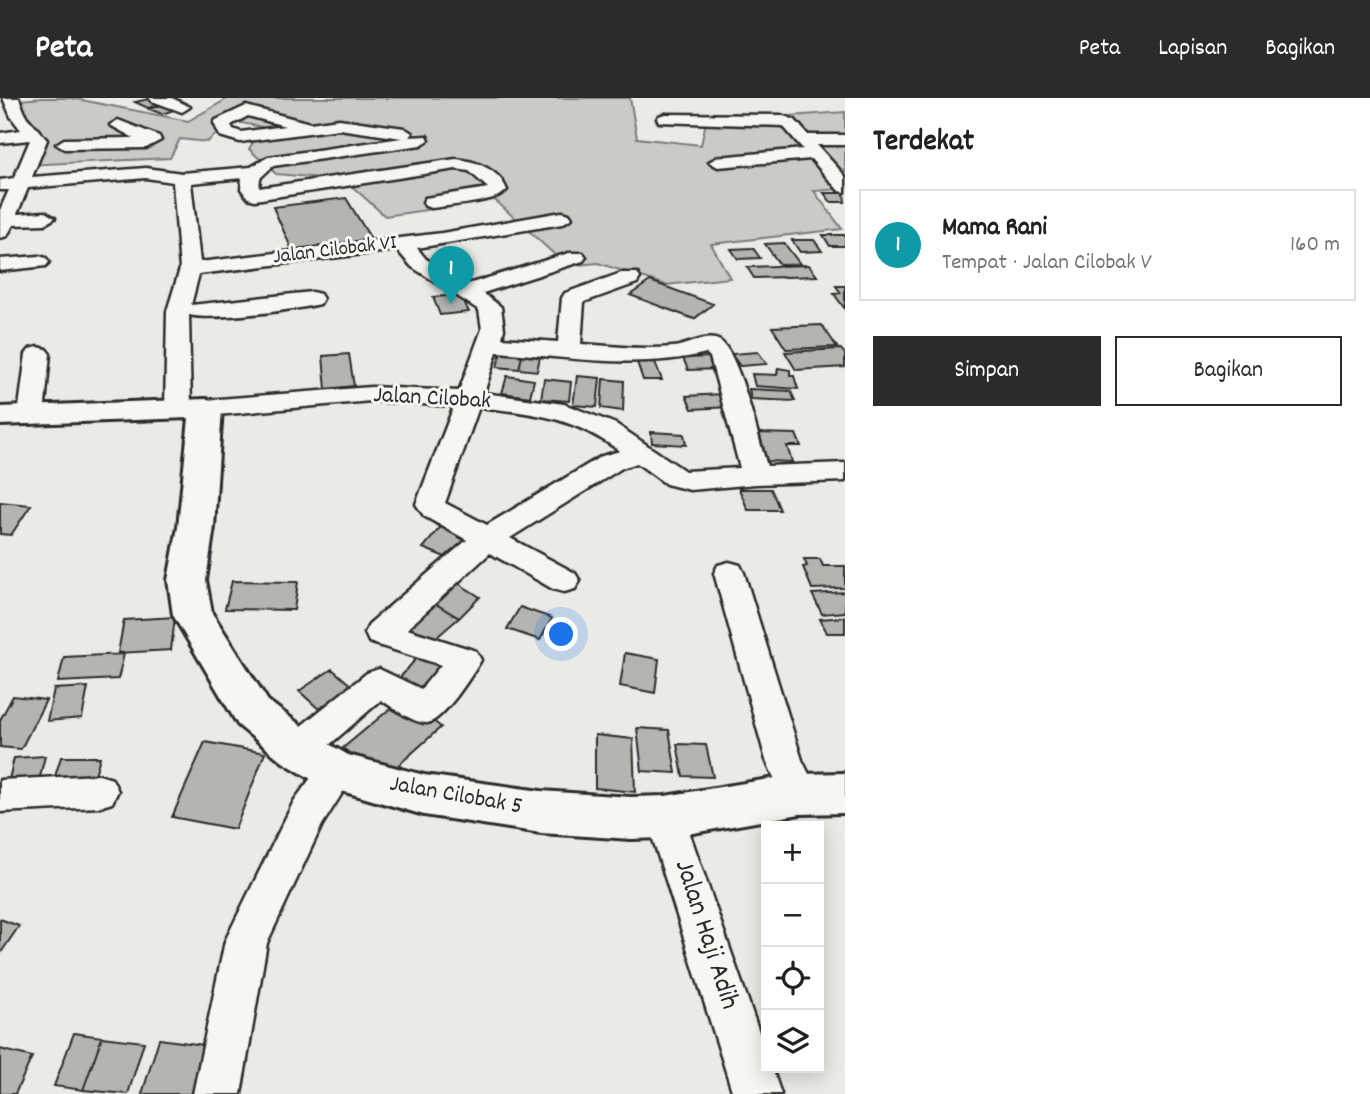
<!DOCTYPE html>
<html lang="id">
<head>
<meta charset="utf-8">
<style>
	body { margin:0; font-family:Dekko,sans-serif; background:#f6f6f6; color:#202124 }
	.controls { position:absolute; right:21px; bottom:21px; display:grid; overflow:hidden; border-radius:0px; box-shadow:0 4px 18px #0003 }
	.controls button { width:63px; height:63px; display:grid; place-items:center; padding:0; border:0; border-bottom:2px solid #e0e0e0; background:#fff; color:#202124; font:35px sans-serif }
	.you { position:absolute; left:562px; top:537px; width:24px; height:24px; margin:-18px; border:5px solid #fff; border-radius:50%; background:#1a73e8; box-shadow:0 0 0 10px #1a73e833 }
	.badge { display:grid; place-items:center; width:46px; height:46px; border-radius:50%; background:#2b2b2b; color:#fff; font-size:23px; font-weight:700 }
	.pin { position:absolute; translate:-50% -58px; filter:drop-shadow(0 2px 4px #0008) }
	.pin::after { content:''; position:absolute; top:37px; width:24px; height:21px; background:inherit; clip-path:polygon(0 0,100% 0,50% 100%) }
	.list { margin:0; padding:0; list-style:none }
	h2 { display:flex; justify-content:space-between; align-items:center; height:91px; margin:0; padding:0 28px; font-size:30px }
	h2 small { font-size:23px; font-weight:400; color:#757577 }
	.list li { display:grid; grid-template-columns:46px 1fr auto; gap:21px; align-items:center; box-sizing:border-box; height:112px; margin:0 14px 14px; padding:0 14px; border:2px solid #e0e0e0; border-radius:0px }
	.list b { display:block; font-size:26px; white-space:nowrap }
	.list p { margin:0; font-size:23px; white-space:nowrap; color:#757577 }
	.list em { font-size:23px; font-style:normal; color:#757577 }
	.actions { display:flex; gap:14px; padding:21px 28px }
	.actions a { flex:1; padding:16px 0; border:2px solid #2b2b2b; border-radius:0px; text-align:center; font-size:24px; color:#2b2b2b }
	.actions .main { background:#2b2b2b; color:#fff }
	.icon { flex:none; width:38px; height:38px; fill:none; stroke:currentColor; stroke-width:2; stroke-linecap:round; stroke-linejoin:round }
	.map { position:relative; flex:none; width:845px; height:996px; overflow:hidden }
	header { display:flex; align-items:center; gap:42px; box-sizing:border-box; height:98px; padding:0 35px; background:#2b2b2b; color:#fff }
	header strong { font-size:33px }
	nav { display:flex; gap:38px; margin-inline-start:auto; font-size:24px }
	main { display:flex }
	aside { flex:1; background:#fff }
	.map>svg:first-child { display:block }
	.green { fill:#cacac7; stroke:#7a7a79; stroke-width:2 }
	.building { fill:#b4b4b1; stroke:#2b2b2b; stroke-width:2 }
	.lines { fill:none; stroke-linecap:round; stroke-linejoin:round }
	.street-casing { stroke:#2b2b2b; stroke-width:5 }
	.secondary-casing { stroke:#2b2b2b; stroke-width:6 }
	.street { fill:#f6f6f2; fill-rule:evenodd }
	.secondary { fill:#f6f6f2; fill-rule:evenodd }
	.labels { text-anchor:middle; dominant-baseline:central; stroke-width:6; stroke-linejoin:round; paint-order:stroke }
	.far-street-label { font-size:21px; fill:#2b2b2b; stroke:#f6f6f2 }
	.street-label { font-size:24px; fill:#2b2b2b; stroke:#f6f6f2 }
	.near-street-label { font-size:28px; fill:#2b2b2b; stroke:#f6f6f2 }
</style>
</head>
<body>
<header>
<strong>Peta</strong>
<nav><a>Peta</a><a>Lapisan</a><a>Bagikan</a></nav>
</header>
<main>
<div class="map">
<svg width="845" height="996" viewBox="0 0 845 996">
	<rect width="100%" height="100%" fill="#eaeae6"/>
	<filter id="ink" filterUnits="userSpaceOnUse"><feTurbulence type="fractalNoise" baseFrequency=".0143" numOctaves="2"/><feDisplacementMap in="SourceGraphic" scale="14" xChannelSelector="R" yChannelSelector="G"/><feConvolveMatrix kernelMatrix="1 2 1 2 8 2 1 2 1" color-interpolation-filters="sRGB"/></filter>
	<g filter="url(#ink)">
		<!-- green -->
		<path class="green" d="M42,0H71L188,23L229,0H630L637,40L701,47L706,24L845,14V74H828L841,91L814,93L842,131L711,146L730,180L666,187L598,165L567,168L495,102L385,118L345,82L276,76L249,51L262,29L232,23L207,44L180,41L170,60L25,67L35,40L8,3Z"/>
		<!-- building -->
		<path class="building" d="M153,0L164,6L148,10L135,4Z
			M167,5L180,10L162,16L149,11Z
			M824,95H844L845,104H831Z
			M346,100L371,141L292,152L273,109Z
			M823,137H845V148H830Z
			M792,142H814L822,153L800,154Z
			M784,145L800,166L780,167L765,146Z
			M753,150L760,160L738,161L731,151Z
			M809,167L817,178L754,180L747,169Z
			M650,183L713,206L694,221L630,197Z
			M836,188H845V211L834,196L841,195Z
			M460,197L469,214L440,217L433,199Z
			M822,227L837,249L786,251L772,229Z
			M502,250L523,253L519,271L497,269Z
			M841,251L845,256V269L796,272L785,254Z
			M523,253L541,254L537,273L519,271Z
			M758,254L767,266L740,268L731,256Z
			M349,256L354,288L326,291L323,258Z
			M715,259L721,271L688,272L683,260Z
			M637,264H655L662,282H643Z
			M778,270L790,272V278H794L798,291L755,288L752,276L777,277Z
			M507,278L534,282L530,299L502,295Z
			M577,278L600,280L597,309L573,307Z
			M544,281L571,284L569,303L541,301Z
			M603,281L624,283L623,313L601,310Z
			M749,291L791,293L795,303L751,301Z
			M723,296L730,309L692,311L686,298Z
			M651,334L684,336L686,347L652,345Z
			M759,335L796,336L801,348H787L792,364L767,363Z
			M739,391H771L780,412H748Z
			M0,404L31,407L11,437L0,436Z
			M444,425L471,436L450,461L423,450Z
			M804,461H820L823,468H845V490L812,491L803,469L807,468Z
			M453,482L480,499L459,520L431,503Z
			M232,483L298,484L294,512L225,511Z
			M845,494V514L822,516L812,496Z
			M431,503L459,520L431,544L404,526Z
			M520,509L552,520L540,542L507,531Z
			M175,519L171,552L118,555L124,522Z
			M845,519V535H827L820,521Z
			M425,550L456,566L429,598L398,582Z
			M625,555L659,561L655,595L620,588Z
			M124,556L118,581L58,584L64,559Z
			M332,571L354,590L321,613L299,593Z
			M88,589L82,620L47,623L54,591Z
			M13,598L46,602L21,651L0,649V622Z
			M403,600L441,629L382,682L343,650Z
			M637,630L669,632L676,675L642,673Z
			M595,637L633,641L635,694L595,690Z
			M205,644L265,655L235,731L172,719Z
			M677,646L706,647L713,679L683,678Z
			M45,658L38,687L7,690L14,660Z
			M61,659H100L92,688H52Z
			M0,821L19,828L0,856Z
			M74,935L102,939L83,992L54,988Z
			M102,939L144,944L128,996L83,992Z
			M159,941L212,948L199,996H142Z
			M0,951L32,959L15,996H0Z"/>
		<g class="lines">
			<defs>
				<path id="street" d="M3,0H19L26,18L47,42L32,79L146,70L182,75L251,69L268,59L402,40L339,31L240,44L220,38L214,25L216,22L246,8L310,25L339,21L404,30L412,35L409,39L427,38L429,42L421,47L273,68L260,80L259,90L456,61C476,63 499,71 507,92C496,105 450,107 432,110L425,108L423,104L425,100L488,90L469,73L456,71L255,102L248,100L241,91L242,80L191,85L200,164L442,135L562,114L569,116L572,120L562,126L417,150L426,161L468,186L569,155H583L586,159L583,163L483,195L501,209L504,231L502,240L558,244L562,200L565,195L621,175H637L640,180L637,185L584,204L581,246C612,248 643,252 673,249C686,248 708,235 720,243C739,255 759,343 767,368L845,365V383L756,386L690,392L666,386L637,365L622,370L510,440L575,475L580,483L575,491L564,494L553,491L490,455L407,531L476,553L481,562C473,576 442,624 427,625C412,625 393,609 381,602L312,662L299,666L286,662L281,651L286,640L367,575L379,571L421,591L441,567L369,544L365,535L369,526L467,442L424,418L416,406L454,308L371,303L206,318L197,315L193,310L197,305L206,302L371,289L459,293L482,231L479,212L412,169L397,152L199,176L191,207L312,194L320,196L323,201L320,206C294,212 213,223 189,217L191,311L187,316L178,319L169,316L165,311L167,213L180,171L173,84L146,80L28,90L17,116L45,114L55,120L45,126L13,127L7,138L0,140V112L9,92H0V82L14,80L30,42L0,45V35L21,32L11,19ZM248,18L285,28L241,34L233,31L231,27ZM497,254C566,259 638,272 706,255L710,259L740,370L685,373L616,326L564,306L484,295ZM479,309C536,316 571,318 620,353L602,358L487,427L445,405Z
					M149,0H172L190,9L182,14L152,3Z
					M665,16L781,17L795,22L808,37H845V47H817L845,78V94L839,93L811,61L718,69L709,64L718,59L803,51L783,28L659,24L657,21L659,18Z
					M118,22L159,38L161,42L146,50L64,51L56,46L64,41L134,40L110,27Z
					M39,158L46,160L49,164L46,168L0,173V161Z
					M38,249L46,251L50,256L44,317L40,322L31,325L22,322L18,317L26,256L30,251Z
					M729,464L740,467L744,475L802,662L819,696L813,708L800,712L787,708L766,662L714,475L718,467Z
					M337,657L350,662L356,673L322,727L267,845L241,996H193L225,843L294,703L324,662Z
					M99,677L112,681L118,693L112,705L99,709L0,714V682Z
					M665,702L679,707L684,719L766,954V970H772L781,996H733L646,719L651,707Z"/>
				<path id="secondary" d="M206,301L217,303L222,310L214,429L206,482L212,515L268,603L315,638L348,657L424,677L541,693L631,699L665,698L800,676L845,675V715L800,716L665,740L631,741L541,735L424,717L321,687L283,664L238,627L173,517L168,482L178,429L189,320L0,327V309Z"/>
			</defs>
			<!-- street casing -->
			<use href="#street" class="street-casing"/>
			<!-- secondary casing -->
			<use href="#secondary" class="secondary-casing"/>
			<!-- street -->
			<use href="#street" class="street"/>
			<!-- secondary -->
			<use href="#secondary" class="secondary"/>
		</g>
	</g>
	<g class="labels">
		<!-- far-street labels -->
		<g class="far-street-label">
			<text transform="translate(335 153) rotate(-7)">Jalan Cilobak VI</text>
		</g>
		<!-- street labels -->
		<g class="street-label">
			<text transform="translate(432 301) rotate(3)">Jalan Cilobak</text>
			<text transform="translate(456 698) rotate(10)">Jalan Cilobak 5</text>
		</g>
		<!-- near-street labels -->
		<g class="near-street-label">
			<text transform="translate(705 837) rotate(72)">Jalan Haji Adih</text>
		</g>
	</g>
</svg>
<div class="controls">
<button>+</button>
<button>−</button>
<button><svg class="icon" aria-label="locate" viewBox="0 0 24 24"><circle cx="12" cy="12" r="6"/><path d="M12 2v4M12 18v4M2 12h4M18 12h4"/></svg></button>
<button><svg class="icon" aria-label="layers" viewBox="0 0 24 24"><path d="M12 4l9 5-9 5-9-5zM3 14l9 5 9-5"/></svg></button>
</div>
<div class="you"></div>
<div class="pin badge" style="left:451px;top:206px;background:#0f9aa8">1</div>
</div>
<aside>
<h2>Terdekat<small></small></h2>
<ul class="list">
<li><span class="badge" style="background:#0f9aa8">1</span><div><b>Mama Rani</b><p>Tempat · Jalan Cilobak V</p></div><em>160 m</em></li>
</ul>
<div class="actions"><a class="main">Simpan</a><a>Bagikan</a></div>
</aside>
</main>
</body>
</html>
